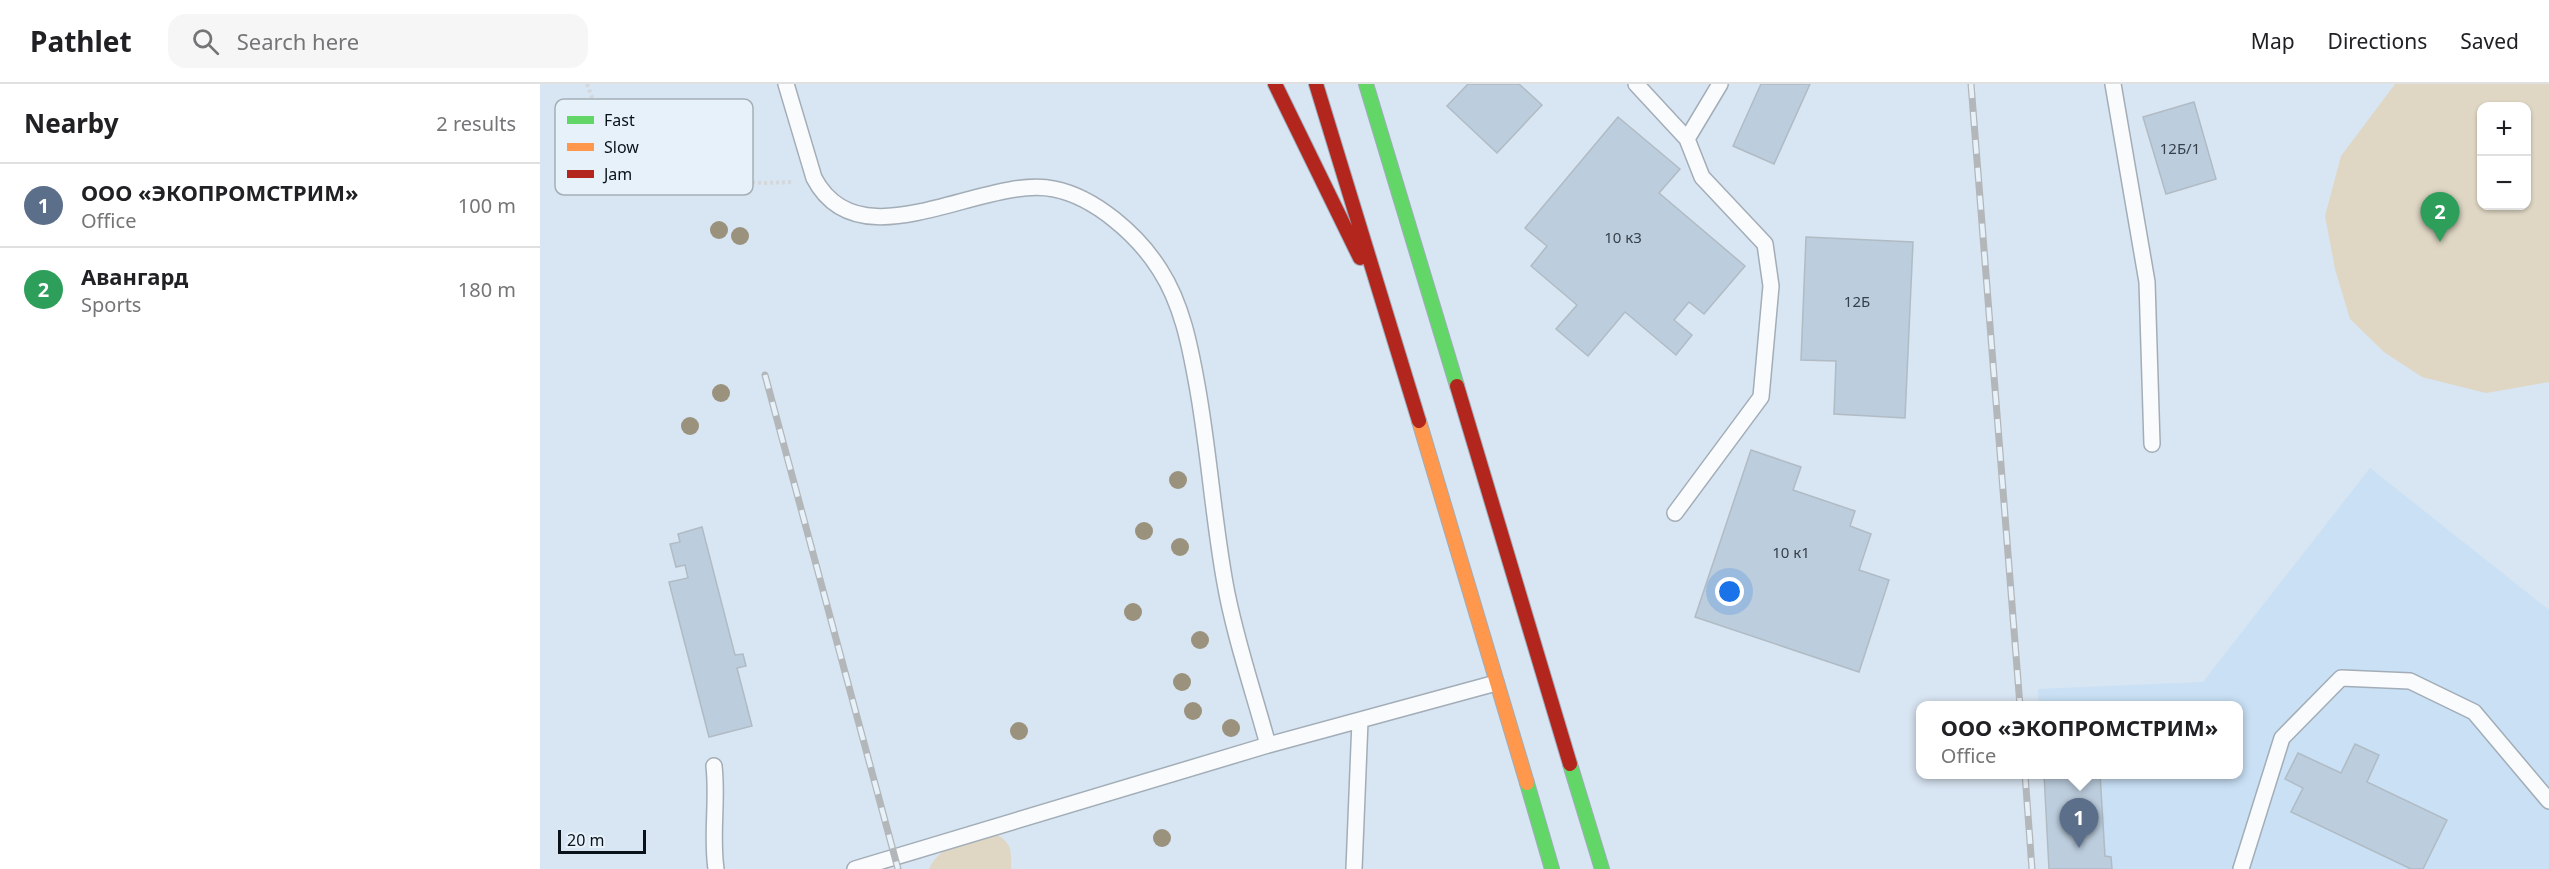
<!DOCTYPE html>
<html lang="en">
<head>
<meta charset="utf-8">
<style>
	body { margin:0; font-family:"Noto Sans",sans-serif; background:#f6f6f6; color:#202124 }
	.controls { position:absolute; right:18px; top:18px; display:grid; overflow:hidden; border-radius:12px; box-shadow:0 2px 4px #0004 }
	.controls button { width:54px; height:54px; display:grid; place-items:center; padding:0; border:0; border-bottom:2px solid #e0e0e0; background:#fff; color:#202124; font:30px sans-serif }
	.scale { position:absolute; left:18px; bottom:15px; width:88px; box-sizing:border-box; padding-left:6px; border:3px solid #091119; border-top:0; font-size:16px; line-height:21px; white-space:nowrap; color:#091119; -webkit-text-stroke:4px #e7f1fa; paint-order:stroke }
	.you { position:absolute; left:1190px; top:508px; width:21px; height:21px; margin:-15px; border:4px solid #fff; border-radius:50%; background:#1a73e8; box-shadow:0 0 0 9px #1a73e833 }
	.badge { display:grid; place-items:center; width:39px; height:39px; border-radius:50%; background:#515b65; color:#fff; font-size:20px; font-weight:700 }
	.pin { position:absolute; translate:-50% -50px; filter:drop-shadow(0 2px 3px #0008) }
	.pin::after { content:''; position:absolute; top:32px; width:21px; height:18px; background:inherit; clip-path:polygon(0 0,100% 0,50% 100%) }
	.popup { position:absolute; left:1376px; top:617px; width:327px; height:78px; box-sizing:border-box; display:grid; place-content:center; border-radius:12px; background:#fff; filter:drop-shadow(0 2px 4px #0005); font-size:20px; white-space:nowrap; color:#757577 }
	.popup b { font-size:22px; color:#202124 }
	.popup::after { content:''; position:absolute; left:50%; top:100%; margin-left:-12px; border:12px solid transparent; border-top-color:#fff }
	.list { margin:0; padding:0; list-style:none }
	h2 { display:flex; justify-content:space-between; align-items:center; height:78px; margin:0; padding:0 24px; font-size:26px }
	h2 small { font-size:20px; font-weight:400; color:#757577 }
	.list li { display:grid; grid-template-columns:39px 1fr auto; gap:18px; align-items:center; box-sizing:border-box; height:84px; padding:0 24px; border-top:2px solid #e0e0e0 }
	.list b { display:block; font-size:22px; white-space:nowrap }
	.list p { margin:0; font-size:20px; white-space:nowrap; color:#757577 }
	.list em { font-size:20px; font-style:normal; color:#757577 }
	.icon { flex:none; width:33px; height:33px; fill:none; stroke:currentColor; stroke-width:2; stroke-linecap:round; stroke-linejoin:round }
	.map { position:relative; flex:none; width:2009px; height:785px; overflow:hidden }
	header { display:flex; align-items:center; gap:36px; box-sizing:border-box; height:84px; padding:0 30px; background:#fff; border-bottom:2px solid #e0e0e0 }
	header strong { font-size:28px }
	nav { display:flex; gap:33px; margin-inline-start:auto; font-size:21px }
	.search { width:420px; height:54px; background:#f6f6f6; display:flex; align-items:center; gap:15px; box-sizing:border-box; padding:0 21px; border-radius:18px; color:#757577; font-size:22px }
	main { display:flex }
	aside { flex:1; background:#fff }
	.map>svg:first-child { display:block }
	.built { fill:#c9e0f5 }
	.green { fill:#dfd7c4; fill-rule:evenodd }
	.building { fill:#bccddd; stroke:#b0bbc4; stroke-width:1.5 }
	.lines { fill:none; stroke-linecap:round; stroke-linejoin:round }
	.lane-casing { stroke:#a3adb7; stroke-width:18 }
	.fast-casing { stroke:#9fadba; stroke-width:16 }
	.slow-casing { stroke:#9fadba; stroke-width:16 }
	.jam-casing { stroke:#9fadba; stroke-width:16 }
	.path { stroke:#d4d7db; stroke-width:4; stroke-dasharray:3 3; stroke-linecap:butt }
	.lane { stroke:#f9fbfd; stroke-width:15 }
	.fast { stroke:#63d668; stroke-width:14 }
	.slow { stroke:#ff974d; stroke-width:14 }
	.jam { stroke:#b3261e; stroke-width:14 }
	.rail-casing { stroke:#b3b7ba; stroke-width:7 }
	.rail { stroke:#e7f1fa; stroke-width:4.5; stroke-dasharray:14; stroke-linecap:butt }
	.tree { fill:#9a927d }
	.labels { text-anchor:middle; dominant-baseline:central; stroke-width:6; stroke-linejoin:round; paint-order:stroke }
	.number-label { font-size:15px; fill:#36404a }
	.key { fill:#e7f1fa; stroke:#a4aeb6; stroke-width:1.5 }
	.key-label { font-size:16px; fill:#091119 }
</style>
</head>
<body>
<header>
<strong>Pathlet</strong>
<div class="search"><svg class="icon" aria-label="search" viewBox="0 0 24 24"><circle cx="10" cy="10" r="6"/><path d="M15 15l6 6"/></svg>Search here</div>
<nav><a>Map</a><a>Directions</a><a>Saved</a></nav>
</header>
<main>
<aside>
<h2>Nearby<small>2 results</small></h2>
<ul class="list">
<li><span class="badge" style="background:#5c6f8a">1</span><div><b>ООО «ЭКОПРОМСТРИМ»</b><p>Office</p></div><em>100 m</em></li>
<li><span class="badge" style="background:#2e9e5b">2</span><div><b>Авангард</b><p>Sports</p></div><em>180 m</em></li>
</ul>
</aside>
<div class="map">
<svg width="2009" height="785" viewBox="0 0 2009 785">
	<rect width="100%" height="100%" fill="#d8e5f2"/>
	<!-- built -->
	<path class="built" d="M1830,384L2009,526V785H1509L1504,691L1698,690V622L1499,621L1498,605L1663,598Z"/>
	<!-- green -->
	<path class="green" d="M1855,0H2009V298L1946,309L1882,293L1844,268L1810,235L1795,185L1785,132L1801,72ZM1942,22H1986V122H1942Z
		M455,749C473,761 471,765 471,785H389C401,759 430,756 455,749Z"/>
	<!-- building -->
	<path class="building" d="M928,0H979L1002,21L957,69L907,22Z
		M1221,0H1270L1234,80L1193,62Z
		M1654,18L1676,95L1626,110L1603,33Z
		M1078,33L1140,85L1119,109L1205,182L1164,230L1149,218L1134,236L1152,251L1136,271L1085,228L1048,272L1016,245L1037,221L991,182L1007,162L985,144Z
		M1266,153L1373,158L1365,334L1294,330L1296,277L1261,276Z
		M1211,366L1261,383L1253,406L1315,427L1310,442L1331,450L1319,486L1349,496L1319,588L1155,533Z
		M162,443L195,571L203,570L206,582L197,584L212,642L169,653L129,498L148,494L145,481L136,483L130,460L140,458L138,450Z
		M1815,660L1839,671L1827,698L1907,736L1883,785H1871L1751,728L1763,704L1745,695L1758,669L1801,689Z
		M1504,690H1560L1565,772L1571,773L1572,785H1509Z"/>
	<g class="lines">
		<defs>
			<path id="lane" d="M246,0L274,94C320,182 443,90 514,105C555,113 598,151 620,186C642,220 650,262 657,301C669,367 673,433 685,499C694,551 714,609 728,661
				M1096,0L1147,55L1180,0
				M1573,0L1607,198L1612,360
				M1135,429L1221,313L1231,202L1225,160L1162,93L1147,55
				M174,682C178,717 171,750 176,785
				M315,785L728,661L956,599
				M814,785L820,637
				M1701,785L1742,654L1801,594L1870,597L1934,628L2009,717"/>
			<path id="fast" d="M826,0L917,302
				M1030,680L1062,785
				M987,699L1012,785"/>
			<path id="slow" d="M879,337L987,699"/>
			<path id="jam" d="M735,0L820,174
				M776,0L879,337
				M917,302L1030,680"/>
		</defs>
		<!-- lane casing -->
		<use href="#lane" class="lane-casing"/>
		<!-- fast casing -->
		<use href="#fast" class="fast-casing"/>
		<!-- slow casing -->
		<use href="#slow" class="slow-casing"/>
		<!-- jam casing -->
		<use href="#jam" class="jam-casing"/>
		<!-- path -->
		<path class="path" d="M47,0L75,73L97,91L131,95L225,99L253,98"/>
		<!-- lane -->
		<use href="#lane" class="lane"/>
		<!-- fast -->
		<use href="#fast" class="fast"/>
		<!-- slow -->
		<use href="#slow" class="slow"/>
		<!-- jam -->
		<use href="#jam" class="jam"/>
		<defs>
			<path id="rail" d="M1431,0L1480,622
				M225,291L358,785
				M1485,690L1492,785"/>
		</defs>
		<!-- rail casing -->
		<use href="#rail" class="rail-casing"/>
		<!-- rail -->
		<use href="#rail" class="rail"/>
	</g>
	<!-- trees -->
	<g class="tree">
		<circle cx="179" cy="146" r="9"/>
		<circle cx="200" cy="152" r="9"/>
		<circle cx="181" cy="309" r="9"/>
		<circle cx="150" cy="342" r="9"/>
		<circle cx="638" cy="396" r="9"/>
		<circle cx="604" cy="447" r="9"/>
		<circle cx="640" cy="463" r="9"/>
		<circle cx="593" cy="528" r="9"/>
		<circle cx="660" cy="556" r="9"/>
		<circle cx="642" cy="598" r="9"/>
		<circle cx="653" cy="627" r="9"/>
		<circle cx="691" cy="644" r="9"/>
		<circle cx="479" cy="647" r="9"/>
		<circle cx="622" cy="754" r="9"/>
	</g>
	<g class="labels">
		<!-- number labels -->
		<g class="number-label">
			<text x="1640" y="64">12Б/1</text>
			<text x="1083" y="153">10 к3</text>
			<text x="1317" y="217">12Б</text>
			<text x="1251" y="468">10 к1</text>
		</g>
	</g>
	<!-- legend -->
	<rect x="15" y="15" width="198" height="96" rx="9" class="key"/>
	<rect x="27" y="32" width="27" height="8" fill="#63d668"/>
	<rect x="27" y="59" width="27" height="8" fill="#ff974d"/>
	<rect x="27" y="86" width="27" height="8" fill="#b3261e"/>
	<g class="key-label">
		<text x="64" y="42">Fast</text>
		<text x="64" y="69">Slow</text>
		<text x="64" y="96">Jam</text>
	</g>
</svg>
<div class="controls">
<button>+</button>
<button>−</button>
</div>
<div class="scale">20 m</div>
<div class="you"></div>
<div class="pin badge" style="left:1539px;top:764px;background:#5c6f8a">1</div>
<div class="popup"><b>ООО «ЭКОПРОМСТРИМ»</b>Office</div>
<div class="pin badge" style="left:1900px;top:158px;background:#2e9e5b">2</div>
</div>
</main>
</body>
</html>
